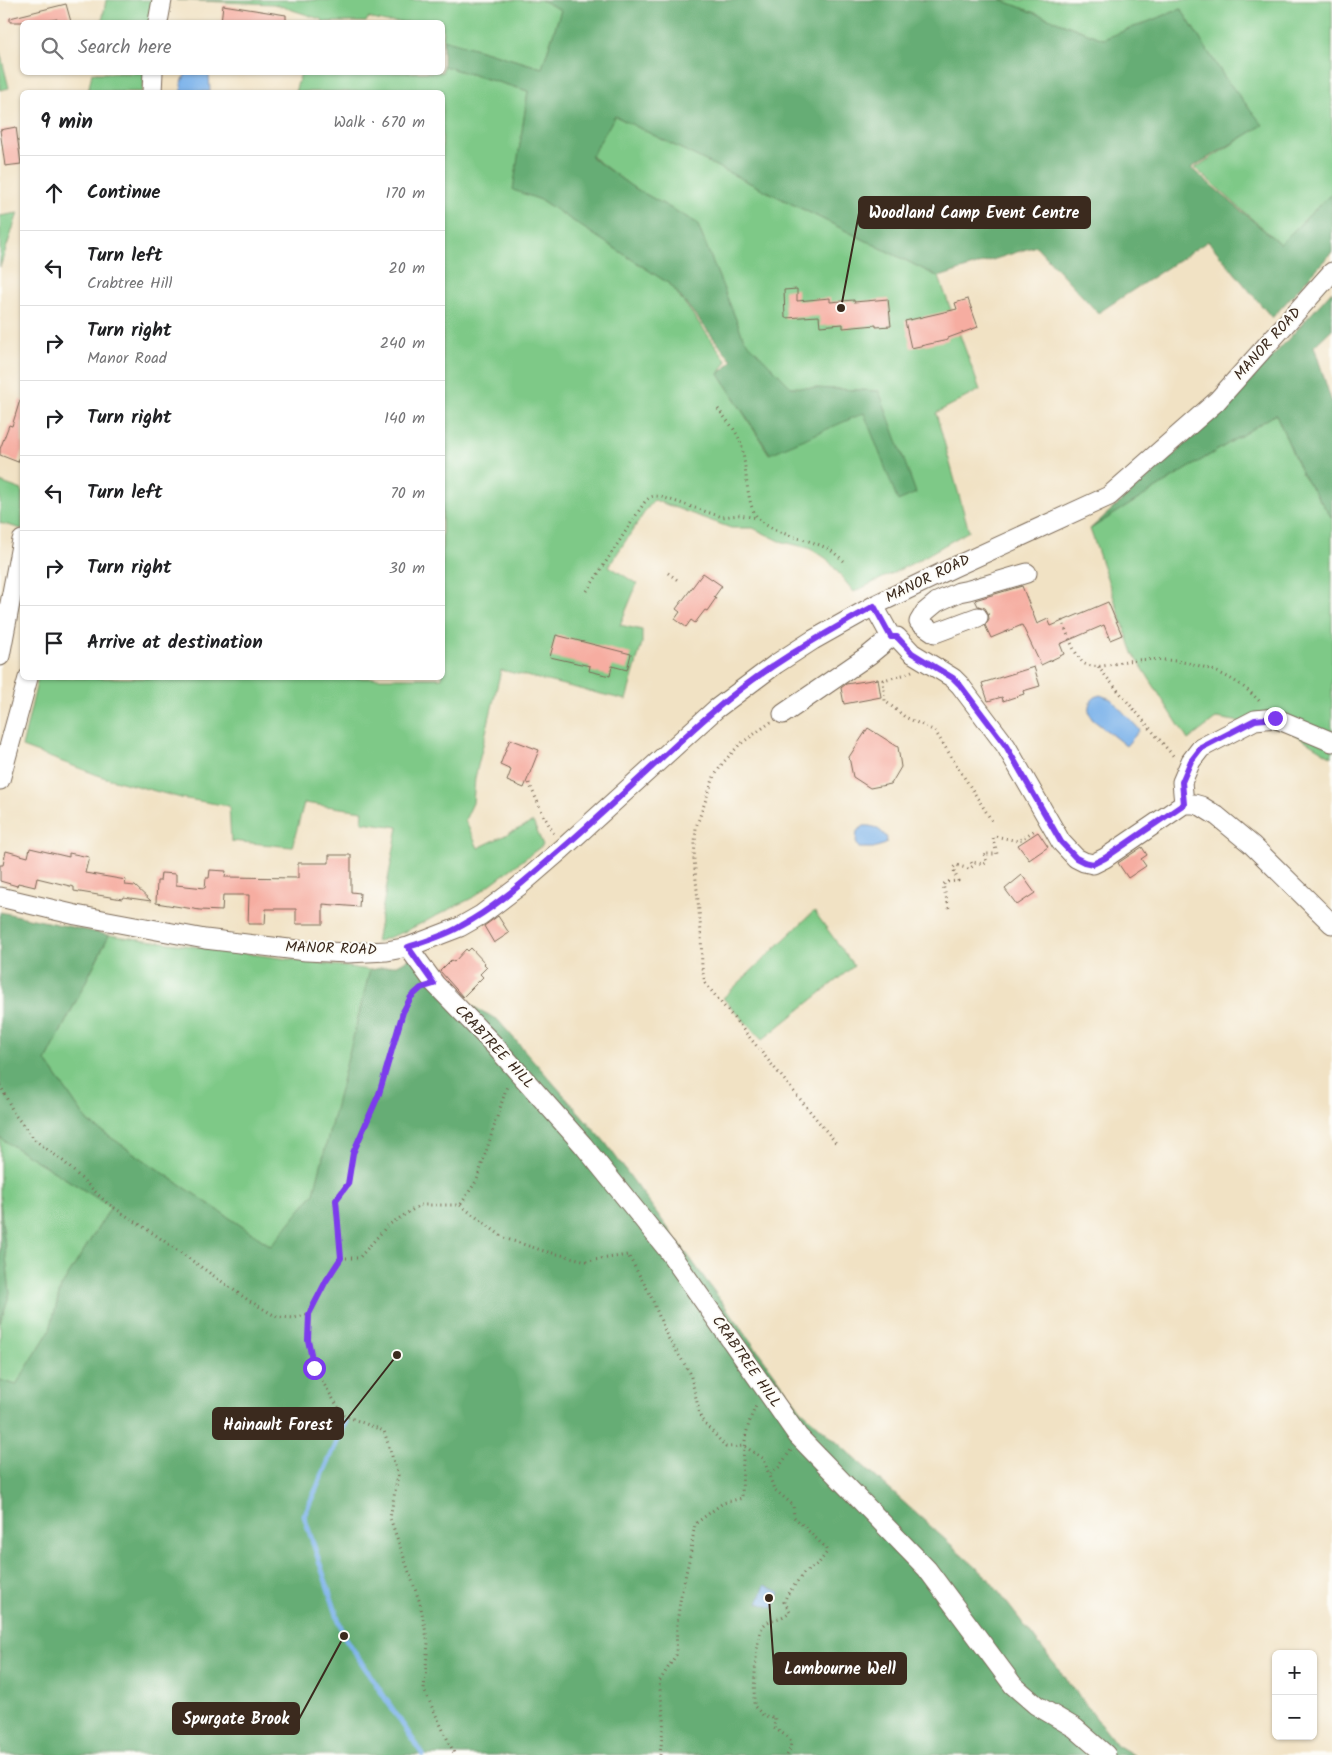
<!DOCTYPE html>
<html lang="en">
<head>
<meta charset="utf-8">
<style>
	body { margin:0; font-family:Kalam,sans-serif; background:#f2f2f2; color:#202124 }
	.controls { position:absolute; right:15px; bottom:15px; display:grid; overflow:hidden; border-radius:8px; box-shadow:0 1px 4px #0004 }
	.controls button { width:45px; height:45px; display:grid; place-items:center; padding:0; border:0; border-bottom:1px solid #e0e0e0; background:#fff; color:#202124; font:25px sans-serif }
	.stop { position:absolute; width:15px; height:15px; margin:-11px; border:4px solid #7c3aed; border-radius:50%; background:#fff }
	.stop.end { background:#7c3aed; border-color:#fff; box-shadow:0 1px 5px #0008 }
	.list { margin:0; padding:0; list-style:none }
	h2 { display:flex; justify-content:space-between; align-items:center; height:65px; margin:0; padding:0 20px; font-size:21px }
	h2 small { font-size:16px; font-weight:400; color:#757577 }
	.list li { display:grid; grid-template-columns:32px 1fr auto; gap:15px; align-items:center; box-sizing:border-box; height:75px; padding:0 20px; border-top:1px solid #e0e0e0 }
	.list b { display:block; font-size:19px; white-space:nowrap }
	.list p { margin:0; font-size:16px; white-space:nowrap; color:#757577 }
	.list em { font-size:16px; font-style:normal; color:#757577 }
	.icon { flex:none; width:28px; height:28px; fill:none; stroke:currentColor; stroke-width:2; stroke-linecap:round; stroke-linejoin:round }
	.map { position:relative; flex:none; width:1332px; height:1755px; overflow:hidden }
	.search { position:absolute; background:#fff; box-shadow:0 1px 4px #0004; left:20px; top:20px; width:425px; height:55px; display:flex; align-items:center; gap:12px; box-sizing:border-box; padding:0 18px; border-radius:8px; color:#757577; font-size:19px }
	.panel { position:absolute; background:#fff; box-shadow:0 1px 4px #0004; left:20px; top:90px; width:425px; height:590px; border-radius:8px }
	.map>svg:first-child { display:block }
	.green { fill:#7ec987; stroke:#5c7a52 }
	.forest { fill:#66ad74; stroke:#506c49 }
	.water { fill:#7cb2ea; stroke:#5c6e84 }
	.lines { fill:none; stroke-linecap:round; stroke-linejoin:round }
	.stream { stroke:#7cb2ea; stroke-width:5 }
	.building { fill:#f6ada1 }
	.minor-casing { stroke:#7b6a58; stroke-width:21 }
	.path { stroke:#7b6a58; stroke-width:3; stroke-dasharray:1 4; stroke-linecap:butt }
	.minor { stroke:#fff; stroke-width:19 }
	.route { stroke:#7c3aed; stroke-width:6 }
	.labels { text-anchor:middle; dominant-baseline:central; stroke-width:4; stroke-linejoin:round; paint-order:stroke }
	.street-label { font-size:15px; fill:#3b2a1e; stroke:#fdfcf7 }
	.leader { fill:none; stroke:#3b2a1e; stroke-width:2 }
	.callout-dot { fill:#3b2a1e; stroke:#fdfcf7; stroke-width:2 }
	.callout { fill:#3b2a1e; stroke:#3b2a1e; stroke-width:2 }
	.callout-label { font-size:16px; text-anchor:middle; font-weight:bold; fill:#fff }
</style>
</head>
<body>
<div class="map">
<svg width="1332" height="1755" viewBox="0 0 1332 1755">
	<rect width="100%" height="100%" fill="#fdfcf7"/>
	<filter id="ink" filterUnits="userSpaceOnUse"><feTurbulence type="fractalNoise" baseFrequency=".02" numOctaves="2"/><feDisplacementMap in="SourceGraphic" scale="10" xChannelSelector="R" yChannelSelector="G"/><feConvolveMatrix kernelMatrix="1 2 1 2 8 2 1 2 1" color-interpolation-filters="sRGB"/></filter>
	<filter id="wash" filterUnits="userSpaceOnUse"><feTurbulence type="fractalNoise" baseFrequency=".0096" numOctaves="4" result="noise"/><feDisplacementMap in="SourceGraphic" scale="20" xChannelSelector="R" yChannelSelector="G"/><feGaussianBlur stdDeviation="1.12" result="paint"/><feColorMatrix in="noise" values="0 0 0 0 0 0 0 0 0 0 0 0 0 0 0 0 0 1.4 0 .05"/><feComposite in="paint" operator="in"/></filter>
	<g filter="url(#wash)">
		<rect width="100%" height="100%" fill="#f1e2c4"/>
		<!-- green -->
		<path class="green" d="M106,0H154L151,22H102Z
			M176,0H541L561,10L542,68L443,39L442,22H386L368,18L366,22H323V20L274,4Z
			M1001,0H1332V193L1280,244L1195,168L1262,125L1225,78L1181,9L1103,39Z
			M0,52L9,88L0,90Z
			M443,66L528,91L514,190L541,200L671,285L727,361L719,374L769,454L879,391L791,387L744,340L697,223L631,186L591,156L615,116L939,277L980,390L936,413L969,531L915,562L854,592L827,559L818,553L808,548L780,541L753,528H731L654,500L646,510L609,566L637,584L620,625L642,630V643L626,700L501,670L475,778L473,803L465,820L478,848L533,822L543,845L472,898L404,932L376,942L398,827L362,822L363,811L304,803L292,847L231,841L229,806L181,798L103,777L22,747L38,678H442V92H295L301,73L442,72Z
			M92,73H145L142,92H88Z
			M18,213L0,267V216Z
			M1276,414L1302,474L1332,518V757L1288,730L1217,718L1188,740L1133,653L1090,529Z
			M0,482L22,490V529L0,523Z
			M814,911L854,966L762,1040L723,998Z
			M109,935L370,970L314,1194L271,1246L88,1122L46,1061Z
			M0,1138L111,1207L61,1287L50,1330L16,1385L0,1380V1323L10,1293L0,1202Z"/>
		<!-- forest -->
		<path class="forest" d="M541,0H1001L1103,39L1181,9L1225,78L1263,125L1191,168L1280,244L1332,193V252L1272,318L1208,241L1098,313L1036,246L939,277L615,116L591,157L631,186L697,223L744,339L791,387L879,391L916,493L898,501L864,413L770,454L719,374L732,361L671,285L541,200L513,190L528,91L443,66V39L542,68L561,10Z
			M1332,291V329L1314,346L1332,403V518L1302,474L1276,414L1090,529L1225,409Z
			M0,912L109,935L46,1061L88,1122L271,1246L314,1193L370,970L396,965L421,953L433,974L470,1005L497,1019L605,1142L801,1410L987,1577L1117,1745L1134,1755H0V1380L16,1385L50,1330L61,1287L111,1207L0,1138Z
			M0,1202L10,1293L0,1323Z"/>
		<!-- water -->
		<path class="water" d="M186,73H209L210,92H182L181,84Z
			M1100,695L1111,699L1140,730L1126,746L1092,719C1086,709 1088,699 1100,695Z
			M864,826C874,825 881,830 887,838L886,844L873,848H859L856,842L857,831Z
			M765,1585L780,1592L774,1608L758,1603Z"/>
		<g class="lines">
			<!-- stream -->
			<path class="stream" d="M346,1422L304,1516L344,1636L423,1755"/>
		</g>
		<g id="blocks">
			<!-- building -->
			<path class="building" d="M66,4L71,22H58L57,19L42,22H10V18Z
				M223,5L286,15V22H221Z
				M16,127L21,164L5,166L0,130Z
				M797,289V301L830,298V302L854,300V302L888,299L891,326L876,327V325L843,328V324L820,326L819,316L785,318L784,290Z
				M968,299L978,327L948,338V340L911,348L905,321L957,309L955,303Z
				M20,400H22V450L18,462L0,455V449L9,425L12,426Z
				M703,573L722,586L714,597L716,598L707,611L705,610L695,623L691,620L686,627L675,619L680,612L676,609Z
				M1022,586L1037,624L1048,619L1051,626L1108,602L1122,635L1110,640L1104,625L1060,644L1064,654L1041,665L1022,625L991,638L985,625L989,619L988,613L985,608L978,606L975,600Z
				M556,635L631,654L627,670L612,666L610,676L589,671L590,666L550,657Z
				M1034,667L1040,686L1023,691L1024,694L1003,701L1002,697L988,701L982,683Z
				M878,679L881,697L844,704L841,688L846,684Z
				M868,728L898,747L901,767L891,784L870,788L853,777L849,757Z
				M510,739L539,750L524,788L507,781L511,770L500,765Z
				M1038,832L1048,847L1029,860L1018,845Z
				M1142,847L1147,855L1141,859L1146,866L1128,878L1118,863Z
				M30,848L69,857V853L89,857L85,873L126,880L125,885L135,886L151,901L123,897L122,899L74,891V887L37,878L35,887L18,883L17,886L0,881V865H3L6,851L28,857Z
				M329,855H351V892L360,893L359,907L323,904V924H296V909H266L265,924H248L249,895H223L222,911L200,910L156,903L157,881H160L161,873L176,874V885L205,888L206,878H209L210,870L226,871L225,877L298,878V863H329Z
				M1022,875L1035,893L1017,905L1005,889Z
				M498,916L509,933L494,943L484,926Z
				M471,948L485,963L484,964L487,967L480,974L483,977L463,997L440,971L451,960L454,962L466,949L468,951Z"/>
		</g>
	</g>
	<g filter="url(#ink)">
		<use href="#blocks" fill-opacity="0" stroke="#7b6a58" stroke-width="1"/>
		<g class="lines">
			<defs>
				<path id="minor" d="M158,22L162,0
					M152,92L153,72
					M978,617L935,633L919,622L925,612L937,602L959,592L969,590L1027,573
					M891,637H897L912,653L953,678L960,685L1006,746L1061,842L1076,858L1084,862L1093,864L1105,858L1184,804H1194L1201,806L1217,816L1252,845L1332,924
					M0,656L22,540
					M783,714L869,655L891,637L874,606
					M0,780L28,678
					M1184,804L1182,782L1191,761L1201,748L1255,720L1275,718L1332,742
					M0,897L76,915L205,939L306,951L348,953L387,951L408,947L460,927L481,915L518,887L562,849L716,709L776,664L813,640L877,604L952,568L1109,496L1217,401L1332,272
					M408,947L435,984L495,1046L583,1145L667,1249L798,1436L927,1569L1013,1685L1036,1705L1075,1728L1106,1755"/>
			</defs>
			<!-- minor casing -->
			<use href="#minor" class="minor-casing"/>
			<!-- path -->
			<path class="path" d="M718,409C726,420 737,430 741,444C747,464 745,504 758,518C774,535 802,537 822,546C830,549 837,555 844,561
				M668,573L679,581
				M587,591L644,503C650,496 653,495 662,497L722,517L739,515L758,518
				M1062,620C1066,631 1076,659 1085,664C1098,670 1114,663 1127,661C1175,655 1228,666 1261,703
				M1098,667L1175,758
				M912,671L903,675L883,680L885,701L905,717L935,731L992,821
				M771,722L739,745L722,764L714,777L696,827L694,859L701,932L702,968L705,983L836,1143
				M529,783L544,816L554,834
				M949,908L943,885L946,882L958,881L953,868L956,865L969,869L973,866L971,862L984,864L987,862L984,854H997L993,838L995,836L1018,841L1035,830
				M0,1085L15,1115L36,1141L63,1161L107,1203L157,1236L248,1300L277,1317L294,1318L309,1314L326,1281L341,1258L336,1199L348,1184L353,1153L379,1094L403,1012L411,997L420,989
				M461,1204L477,1180L507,1086
				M341,1258H359L387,1226L420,1205H460L504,1238L544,1251L587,1261L628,1255L650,1294L667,1336L690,1373L701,1419L726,1447L744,1446L764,1459L769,1475
				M309,1314L308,1340L314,1368L343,1415L384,1431L398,1475L390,1518L420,1603L428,1643L424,1690L455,1755
				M660,1755L664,1720L659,1682L676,1655L677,1623L681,1595L690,1556L695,1524L723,1503L742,1498C743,1466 741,1435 756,1406
				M787,1755L790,1749L791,1742L788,1737L774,1728L775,1717L764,1716L754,1706C754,1692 755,1634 764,1625C772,1617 781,1621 790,1611L784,1602L787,1595L804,1573L819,1563L827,1552L825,1547L794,1517L793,1505L774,1489L769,1475L779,1467L791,1450"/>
			<!-- minor -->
			<use href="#minor" class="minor"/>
		</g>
	</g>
	<g class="lines" filter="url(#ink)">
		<!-- route -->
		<path class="route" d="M314,1368L308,1340L309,1314L326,1281L341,1258L336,1200L348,1184L353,1153L379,1094L403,1012L411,997L421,988L434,984L408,947C426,941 445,936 461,926C491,910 518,887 543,865C602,816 657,760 715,710C763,668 818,637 874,606L891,637H897L912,653L953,678L960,685L1006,746L1061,842L1076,858L1084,862L1093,864L1105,858L1184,804L1182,782L1191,761L1201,748L1255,720L1275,718"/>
	</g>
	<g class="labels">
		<!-- street labels -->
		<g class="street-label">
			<text transform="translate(1268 344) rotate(-48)">MANOR ROAD</text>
			<text transform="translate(928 579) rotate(-26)">MANOR ROAD</text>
			<text transform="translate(331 949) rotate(2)">MANOR ROAD</text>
			<text transform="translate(494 1047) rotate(47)">CRABTREE HILL</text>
			<text transform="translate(746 1362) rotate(55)">CRABTREE HILL</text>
		</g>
	</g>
	<!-- callouts -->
	<path class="leader" d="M841 308L859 213M397 1355L343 1424M769 1598L774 1668M344 1636L299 1719"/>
	<g class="callout-dot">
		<circle cx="841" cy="308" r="5"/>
		<circle cx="397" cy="1355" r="5"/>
		<circle cx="769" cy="1598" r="5"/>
		<circle cx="344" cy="1636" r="5"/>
	</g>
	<g class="callout">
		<rect x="859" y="197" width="231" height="31" rx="5"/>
		<rect x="213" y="1408" width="130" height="31" rx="5"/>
		<rect x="774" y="1653" width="132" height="31" rx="5"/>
		<rect x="173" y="1703" width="126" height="31" rx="5"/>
	</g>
	<g class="callout-label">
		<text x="974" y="218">Woodland Camp Event Centre</text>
		<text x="278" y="1430">Hainault Forest</text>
		<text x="840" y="1674">Lambourne Well</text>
		<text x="236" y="1724">Spurgate Brook</text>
	</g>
</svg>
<div class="controls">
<button>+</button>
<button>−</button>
</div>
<div class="stop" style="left:314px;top:1368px"></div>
<div class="stop end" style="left:1275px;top:718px"></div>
<div class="search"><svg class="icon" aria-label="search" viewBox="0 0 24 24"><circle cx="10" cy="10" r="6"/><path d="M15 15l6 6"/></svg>Search here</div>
<section class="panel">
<h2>9 min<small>Walk · 670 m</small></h2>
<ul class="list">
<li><svg class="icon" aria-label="ahead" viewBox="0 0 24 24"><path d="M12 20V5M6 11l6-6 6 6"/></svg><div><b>Continue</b></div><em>170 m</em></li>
<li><svg class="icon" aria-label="left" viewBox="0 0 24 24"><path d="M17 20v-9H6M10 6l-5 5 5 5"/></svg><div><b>Turn left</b><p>Crabtree Hill</p></div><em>20 m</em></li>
<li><svg class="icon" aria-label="right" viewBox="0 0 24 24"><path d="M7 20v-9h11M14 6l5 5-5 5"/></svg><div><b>Turn right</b><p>Manor Road</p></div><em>240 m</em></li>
<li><svg class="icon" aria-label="right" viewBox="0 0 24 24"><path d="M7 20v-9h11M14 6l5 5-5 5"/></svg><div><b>Turn right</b></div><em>140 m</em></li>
<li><svg class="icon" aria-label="left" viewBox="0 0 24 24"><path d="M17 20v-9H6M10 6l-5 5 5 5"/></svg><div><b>Turn left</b></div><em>70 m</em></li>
<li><svg class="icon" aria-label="right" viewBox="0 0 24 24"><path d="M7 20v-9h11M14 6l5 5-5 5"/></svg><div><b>Turn right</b></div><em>30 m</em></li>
<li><svg class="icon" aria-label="arrive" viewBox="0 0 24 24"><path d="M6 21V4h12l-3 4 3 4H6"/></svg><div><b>Arrive at destination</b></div></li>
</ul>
</section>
</div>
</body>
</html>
